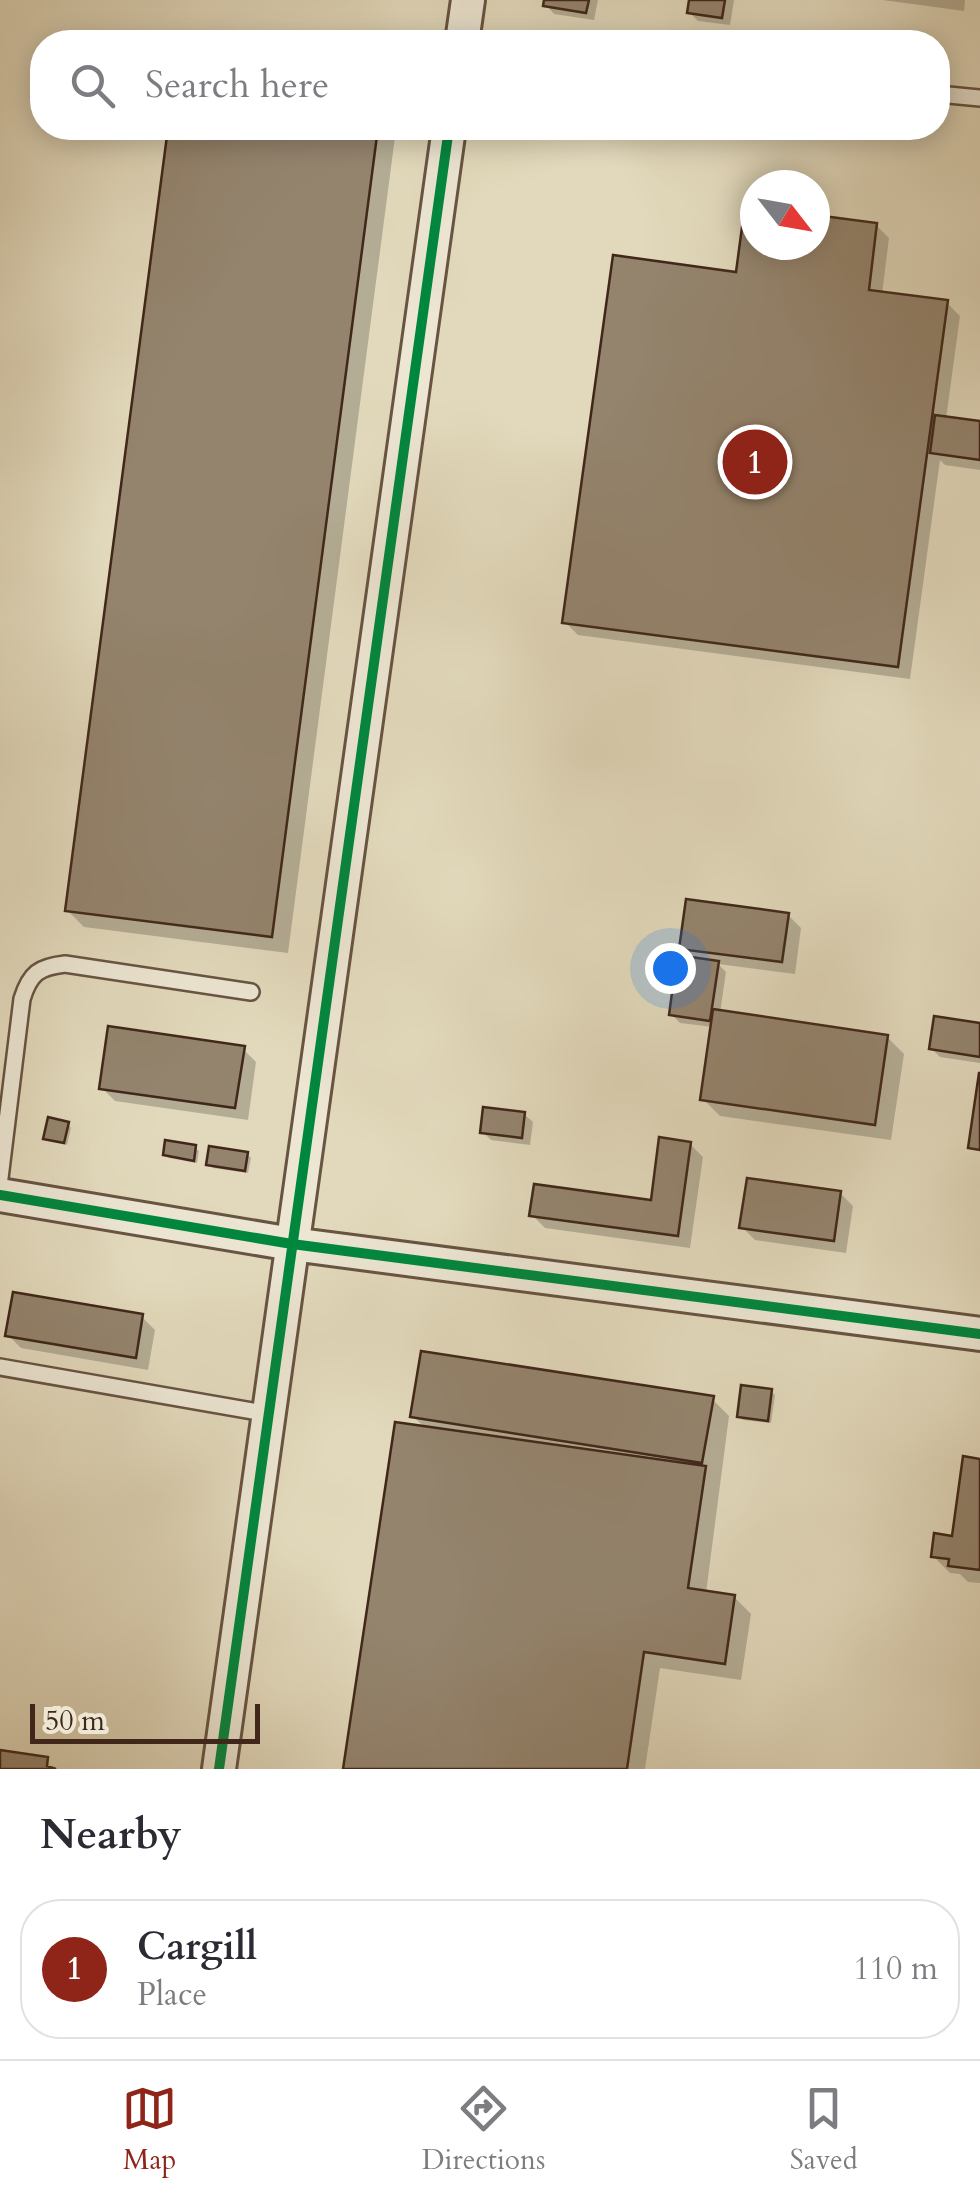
<!DOCTYPE html>
<html lang="en">
<head>
<meta charset="utf-8">
<style>
	body { margin:0; font-family:Cardo,serif; background:#f7f7f7; color:#2b2b33 }
	.compass { position:absolute; left:740px; top:170px; width:90px; height:90px; border-radius:50%; background:#fff; box-shadow:0 5px 25px #0003; rotate:121deg }
	.scale { position:absolute; left:30px; bottom:25px; width:230px; box-sizing:border-box; padding-left:10px; border:5px solid #40271a; border-top:0; font-size:28px; line-height:35px; white-space:nowrap; color:#40271a; -webkit-text-stroke:8px #ece6d3; paint-order:stroke }
	.you { position:absolute; left:670px; top:968px; width:35px; height:35px; margin:-25px; border:8px solid #fff; border-radius:50%; background:#1a73e8; box-shadow:0 0 0 15px #1a73e833 }
	.badge { display:grid; place-items:center; width:65px; height:65px; border-radius:50%; background:#8f2418; color:#fff; font-size:32px; font-weight:700 }
	.pin { position:absolute; translate:-50% -50%; border:5px solid #fff; box-shadow:0 2px 10px #0006 }
	.list { margin:0; padding:0; list-style:none }
	h2 { display:flex; justify-content:space-between; align-items:center; height:130px; margin:0; padding:0 40px; font-size:42px }
	h2 small { font-size:32px; font-weight:400; color:#7c7c81 }
	.list li { display:grid; grid-template-columns:65px 1fr auto; gap:30px; align-items:center; box-sizing:border-box; height:140px; margin:0 20px 20px; padding:0 20px; border:2px solid #e1e1e2; border-radius:40px }
	.list b { display:block; font-size:38px; white-space:nowrap }
	.list p { margin:0; font-size:32px; white-space:nowrap; color:#7c7c81 }
	.list em { font-size:32px; font-style:normal; color:#7c7c81 }
	.icon { flex:none; width:55px; height:55px; fill:none; stroke:currentColor; stroke-width:2; stroke-linecap:round; stroke-linejoin:round }
	.map { position:relative; flex:none; width:980px; height:1769px; overflow:hidden }
	.search { position:absolute; background:#fff; box-shadow:0 5px 25px #0003; left:30px; right:30px; top:30px; height:110px; display:flex; align-items:center; gap:25px; box-sizing:border-box; padding:0 35px; border-radius:40px; color:#7c7c81; font-size:38px }
	.sheet { height:290px; background:#fff }
	nav { display:flex; justify-content:space-around; align-items:center; box-sizing:border-box; height:140px; border-top:2px solid #e1e1e2; background:#fff; font-size:28px; color:#7c7c81 }
	nav a { display:grid; justify-items:center; gap:5px }
	nav .on { color:#8f2418 }
	.map>svg:first-child { display:block }
	.shadow { fill:#0003 }
	.building { fill:#94846e; stroke:#40271a; stroke-width:2.5 }
	.lines { fill:none; stroke-linecap:round; stroke-linejoin:round }
	.service-casing { stroke:#685442; stroke-width:20 }
	.minor-casing { stroke:#685442; stroke-width:38 }
	.service { stroke:#ece6d3; stroke-width:15 }
	.minor { stroke:#ece6d3; stroke-width:32 }
	.cycleway-casing { stroke:#ece6d3; stroke-width:16 }
	.cycleway { stroke:#00873e; stroke-width:10 }
</style>
</head>
<body>
<div class="map">
<svg width="980" height="1769" viewBox="0 0 980 1769">
	<rect width="100%" height="100%" fill="#e2d9bc"/>
	<filter id="stains"><feTurbulence type="fractalNoise" baseFrequency=".002" numOctaves="4"/><feColorMatrix values="0 0 0 0 .2 0 0 0 0 .09 0 0 0 0 .02 0 0 0 .5 -.17"/></filter>
	<radialGradient id="worn" r=".72"><stop offset=".6" stop-color="#630" stop-opacity="0"/><stop offset="1" stop-color="#630" stop-opacity=".3"/></radialGradient>
	<!-- shadow -->
	<path class="shadow" d="M547,0H598L594,20L554,14L546,5Z
		M691,0H734L730,25L698,21L689,12Z
		M883,0H965L964,11Z
		M170,128H386L395,137L288,953L84,927L67,910Z
		M755,209V245H815V217L876,225L889,238L882,294L947,303L960,316L946,419L980,423V470L945,465L940,460L910,679L578,635L565,622L738,274Z
		M788,915L801,928L795,974L718,964L726,972L720,1013L887,1037L904,1054L891,1140L720,1116L703,1099L713,1027L680,1023L671,1014L694,960L682,948Z
		M980,1025V1063L940,1057L931,1048Z
		M243,1049L256,1062L248,1120L115,1101L102,1088Z
		M524,1114L533,1122L530,1145L491,1140L483,1132Z
		M68,1124L71,1128L67,1145L46,1138Z
		M690,1144L703,1157L690,1248L545,1228L532,1215L653,1203Z
		M195,1148L199,1151L197,1163L169,1158L165,1154Z
		M247,1154L251,1158L248,1173L213,1168L209,1164Z
		M840,1193L853,1206L846,1253L755,1240L742,1227Z
		M142,1317L155,1330L148,1370L21,1348L8,1335Z
		M771,1392L775,1395L771,1423L743,1420L739,1416Z
		M712,1399L729,1416L706,1593L734,1597L751,1614L741,1680L660,1668L645,1769H346L425,1428L413,1416Z
		M980,1461V1583L968,1582L960,1574L950,1573L933,1556L954,1539Z"/>
	<!-- building -->
	<path class="building" d="M544,0H589L586,13L543,6Z
		M689,0H725L722,18L687,13Z
		M168,128H378L272,937L65,911Z
		M745,205L755,206V245H815V215L877,223L869,290L948,300L898,667L562,623L613,255L736,272Z
		M935,415L980,421V460L930,453Z
		M686,899L789,913L782,962L679,949Z
		M677,955L719,961L710,1021L669,1015Z
		M713,1009L888,1035L875,1125L700,1100Z
		M934,1016L980,1023V1057L929,1049Z
		M108,1026L245,1046L235,1108L99,1089Z
		M979,1073H980V1150L968,1148Z
		M483,1107L525,1112L522,1138L480,1133Z
		M48,1117L69,1122L64,1143L43,1139Z
		M659,1137L691,1142L678,1236L529,1216L534,1184L651,1200Z
		M165,1140L196,1145L194,1161L163,1155Z
		M209,1146L248,1152L245,1171L206,1165Z
		M747,1178L841,1191L834,1241L739,1228Z
		M13,1292L143,1314L136,1358L5,1336Z
		M421,1351L714,1396L702,1463L410,1417Z
		M741,1385L772,1389L768,1421L737,1417Z
		M395,1422L706,1466L688,1588L735,1595L725,1664L644,1652L627,1769H343Z
		M963,1456L980,1459V1570L948,1566L949,1559L931,1557L934,1533L952,1536Z
		M0,1750L48,1757L47,1766L56,1769H0Z"/>
	<g class="lines">
		<defs>
			<path id="service" d="M938,94L980,98
				M0,1178L22,999C30,973 39,967 65,964L251,992
				M0,1367L270,1414"/>
			<path id="minor" d="M462,42L468,0
				M0,1195L292,1244L980,1334
				M219,1769L449,128"/>
		</defs>
		<!-- service casing -->
		<use href="#service" class="service-casing"/>
		<!-- minor casing -->
		<use href="#minor" class="minor-casing"/>
		<!-- service -->
		<use href="#service" class="service"/>
		<!-- minor -->
		<use href="#minor" class="minor"/>
		<defs>
			<path id="cycleway" d="M0,1195L292,1244L980,1334
				M219,1769L449,128"/>
		</defs>
		<!-- cycleway casing -->
		<use href="#cycleway" class="cycleway-casing"/>
		<!-- cycleway -->
		<use href="#cycleway" class="cycleway"/>
	</g>
	<rect width="100%" height="100%" filter="url(#stains)"/>
	<rect width="100%" height="100%" fill="url(#worn)"/>
</svg>
<svg class="compass" viewBox="-18 -18 36 36"><path d="M0-13l5 13h-10z" fill="#e53935"/><path d="M0 13l5-13h-10z" fill="#7c7c81"/></svg>
<div class="scale">50 m</div>
<div class="you"></div>
<div class="pin badge" style="left:755px;top:462px">1</div>
<div class="search"><svg class="icon" aria-label="search" viewBox="0 0 24 24"><circle cx="10" cy="10" r="6"/><path d="M15 15l6 6"/></svg>Search here</div>
</div>
<section class="sheet">
<h2>Nearby<small></small></h2>
<ul class="list">
<li><span class="badge">1</span><div><b>Cargill</b><p>Place</p></div><em>110 m</em></li>
</ul>
</section>
<nav>
<a class="on"><svg class="icon" aria-label="map" viewBox="0 0 24 24"><path d="M3 6l6-2 6 2 6-2v14l-6 2-6-2-6 2zM9 4v14M15 6v14"/></svg>Map</a>
<a><svg class="icon" aria-label="directions" viewBox="0 0 24 24"><path d="M12 3l9 9-9 9-9-9zM9 14v-3h6M13 9l2 2-2 2"/></svg>Directions</a>
<a><svg class="icon" aria-label="saved" viewBox="0 0 24 24"><path d="M7 4h10v16l-5-4-5 4z"/></svg>Saved</a>
</nav>
</body>
</html>
